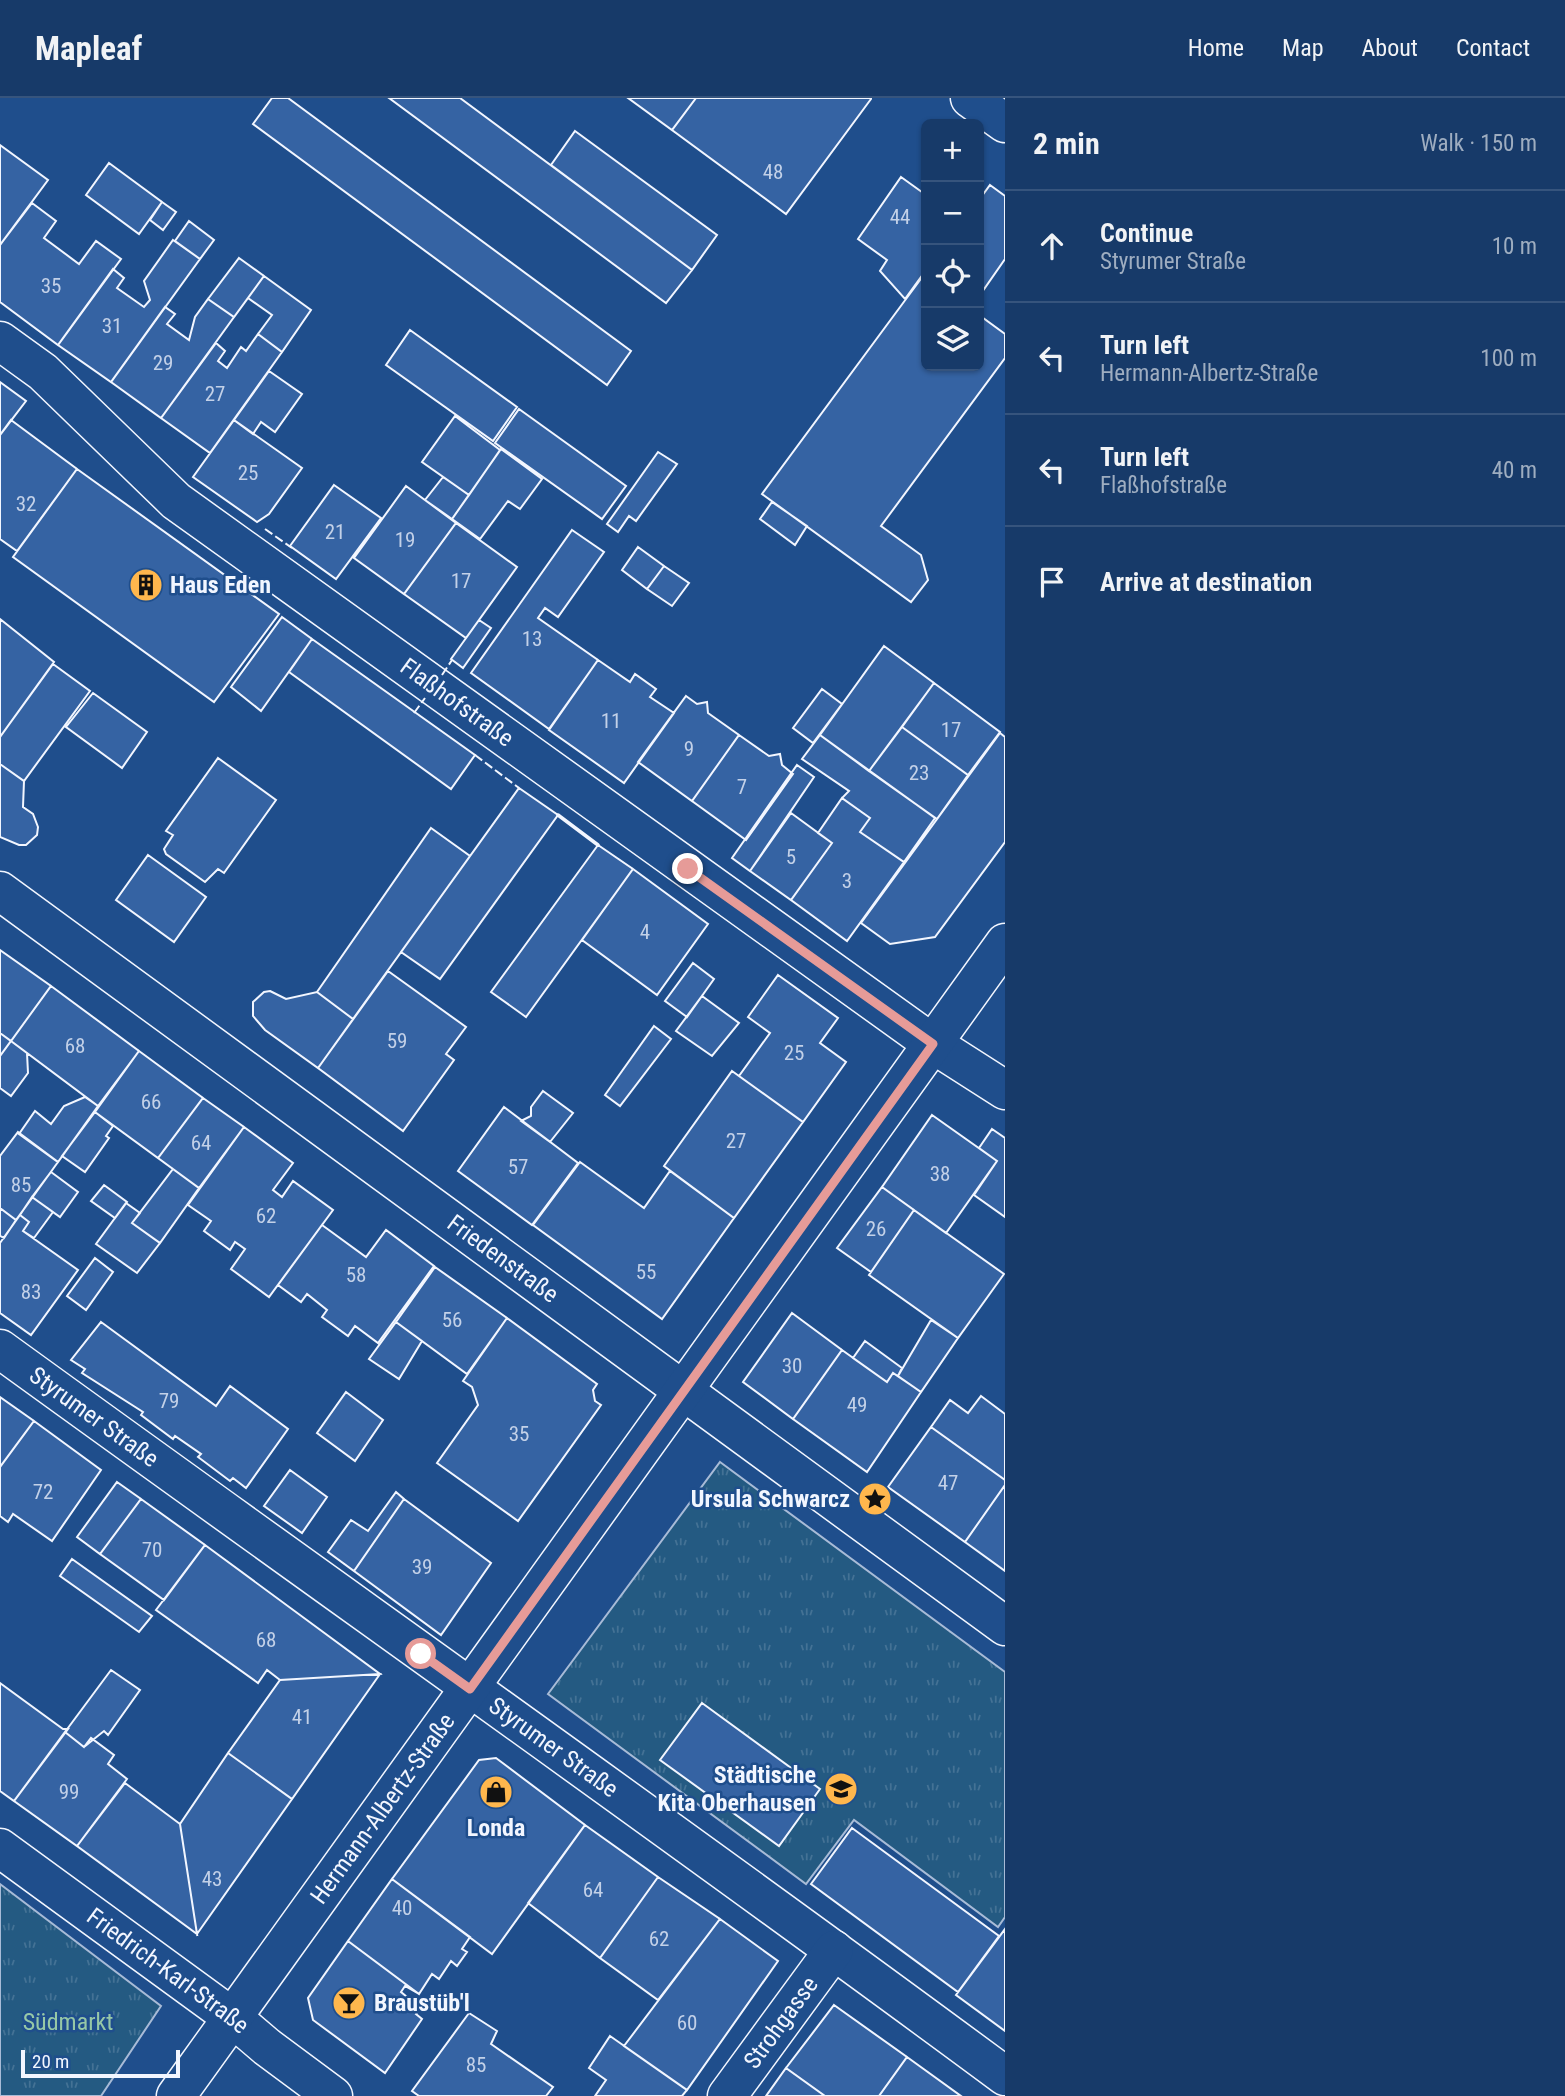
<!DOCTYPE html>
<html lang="en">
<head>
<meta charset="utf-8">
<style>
	body { margin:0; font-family:"Roboto Condensed",sans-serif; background:#20416f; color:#f1f3f6 }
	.controls { position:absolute; right:21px; top:21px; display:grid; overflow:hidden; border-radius:10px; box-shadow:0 2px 5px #0004 }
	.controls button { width:63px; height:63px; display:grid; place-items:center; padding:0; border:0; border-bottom:2px solid #36547d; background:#173a69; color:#f1f3f6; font:35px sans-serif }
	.scale { position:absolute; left:21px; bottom:18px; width:159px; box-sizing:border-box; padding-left:7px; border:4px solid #f2f6ff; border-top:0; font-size:19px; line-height:24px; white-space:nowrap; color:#f2f6ff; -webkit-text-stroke:5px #1f4e8c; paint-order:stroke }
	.stop { position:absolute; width:21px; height:21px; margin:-16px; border:5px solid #e69b98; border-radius:50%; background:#fff }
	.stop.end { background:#e69b98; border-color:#fff; box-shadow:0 2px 7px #0008 }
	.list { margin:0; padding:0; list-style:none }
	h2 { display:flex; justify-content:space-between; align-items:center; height:91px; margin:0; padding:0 28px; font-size:30px }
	h2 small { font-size:23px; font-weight:400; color:#9eadc0 }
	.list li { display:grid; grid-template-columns:46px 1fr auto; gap:21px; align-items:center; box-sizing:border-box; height:112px; padding:0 28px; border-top:2px solid #36547d }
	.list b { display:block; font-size:26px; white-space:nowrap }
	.list p { margin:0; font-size:23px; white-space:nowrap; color:#9eadc0 }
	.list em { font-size:23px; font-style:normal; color:#9eadc0 }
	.icon { flex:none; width:38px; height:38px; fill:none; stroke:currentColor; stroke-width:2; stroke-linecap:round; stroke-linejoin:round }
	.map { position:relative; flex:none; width:1005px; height:1998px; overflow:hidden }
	header { display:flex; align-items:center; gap:42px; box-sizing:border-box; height:98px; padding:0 35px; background:#173a69; border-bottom:2px solid #36547d }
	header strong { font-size:33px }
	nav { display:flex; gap:38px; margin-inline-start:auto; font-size:24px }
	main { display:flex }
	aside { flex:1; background:#173a69 }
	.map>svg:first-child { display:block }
	.park { fill:url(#park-tufts); stroke:#a8bbd7; stroke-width:2 }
	.building { fill:#3563a3; stroke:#f2f6ff; stroke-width:2 }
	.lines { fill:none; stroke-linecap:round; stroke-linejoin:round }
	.minor-casing { stroke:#f2f6ff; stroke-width:41 }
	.minor { stroke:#1f4e8c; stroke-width:38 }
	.fence { stroke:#f2f6ff; stroke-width:2; stroke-dasharray:9 3.5; stroke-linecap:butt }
	.wall { stroke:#f2f6ff; stroke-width:3.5 }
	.route { stroke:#e69b98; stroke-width:9 }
	.labels { text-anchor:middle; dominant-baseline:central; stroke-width:5; stroke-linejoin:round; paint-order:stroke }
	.number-label { font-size:21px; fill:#c3d1e8 }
	.poi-label { font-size:24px; font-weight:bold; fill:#f2f6ff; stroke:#1f4e8c; text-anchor:start }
	.street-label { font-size:24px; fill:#f2f6ff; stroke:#1f4e8c }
	.park-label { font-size:24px; fill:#97c8a6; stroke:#1f4e8c }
</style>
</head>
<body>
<header>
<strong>Mapleaf</strong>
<nav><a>Home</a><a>Map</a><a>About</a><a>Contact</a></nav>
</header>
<main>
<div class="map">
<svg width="1005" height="1998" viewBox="0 0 1005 1998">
	<defs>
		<pattern id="park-tufts" width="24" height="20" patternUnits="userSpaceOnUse" patternTransform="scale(1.75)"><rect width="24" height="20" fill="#245a82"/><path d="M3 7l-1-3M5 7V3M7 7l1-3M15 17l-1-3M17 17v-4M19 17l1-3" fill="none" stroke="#447295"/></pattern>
	</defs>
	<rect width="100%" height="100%" fill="#1f4e8c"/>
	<!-- park -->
	<path class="park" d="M720,1364L1005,1574V1819L998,1829L854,1722L806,1786L548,1596Z
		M0,1786L161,1908L101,1998H0Z"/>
	<!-- building -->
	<path class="building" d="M272,0H288L631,253L607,287L253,26Z
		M389,0H460L692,172L666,205Z
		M628,0H696L672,32Z
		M696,0H871V1L786,116L672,32Z
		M575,33L717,137L692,172L551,67Z
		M0,47L48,82L0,147Z
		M109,65L162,104L139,136L86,97Z
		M901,79L926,97V172L905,201L880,173L887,162L858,141Z
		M990,87L1005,98V161L982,194L979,192V102Z
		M162,104L176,114L163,132L150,122Z
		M32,105L56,123L44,140L79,166L96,143L121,161L58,247L0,204V147Z
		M189,123L214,142L200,161L175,143Z
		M173,142L200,161L111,284L58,247L113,171L124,180L117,190L144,209L150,202L144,183Z
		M239,160L264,178L234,219L208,201Z
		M264,178L311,212L282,254L258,236L272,217L248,200Z
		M923,178L926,180V268H979V217L1005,236V260L881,428L921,457L928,482L911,504L762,396Z
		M208,201L234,219L161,320L111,284L165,209L175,216L167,226L189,242L195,219Z
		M410,232L517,309L493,343L386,267Z
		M258,236L282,254L210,355L161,320L216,245L225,253L218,263L227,270L241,249L246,253Z
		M269,273L302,296L275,334L261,324L253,336L234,322Z
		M0,284L26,303L0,337Z
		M519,311L626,388L602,421L495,345Z
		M455,318L500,352L469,397L422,364Z
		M11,322L77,371L17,453L0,441V337Z
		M234,322L302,370L269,416L257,424L193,379Z
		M501,351L542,381L520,411L508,403L480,441L452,421Z
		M658,354L677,366L636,423L629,418L618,434L607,426Z
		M77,371L279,516L214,604L13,459Z
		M443,379L469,397L452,421L425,402Z
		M334,387L381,420L336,481L290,448Z
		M406,388L456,425L404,496L354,460Z
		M772,404L807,428L795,447L760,421Z
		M456,425L517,469L466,540L404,496Z
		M572,432L604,454L558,519L545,510L538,520L598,562L549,631L471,575Z
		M638,449L664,468L647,491L622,472Z
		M664,468L689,485L672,508L647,491Z
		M282,519L312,541L261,613L231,589Z
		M0,521L54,564L0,639Z
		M479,522L491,530L463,570L451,561Z
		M312,541L475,657L451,691L289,574Z
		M884,548L934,585L869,673L820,637Z
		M598,562L630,584L635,576L656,591L650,599L674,615L624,685L549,632Z
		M53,566L90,593L24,683L0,666V639Z
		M934,585L1000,634L968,677L902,629Z
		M822,591L842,606L813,645L793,630Z
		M93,595L147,634L122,670L66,629Z
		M686,598L697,606L707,604L708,615L739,637L692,703L638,664Z
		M902,629L968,677L937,721L869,673Z
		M1000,635L1005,639V744L935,839L890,846L861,825Z
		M739,637L769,658L780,656L782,667L793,676L746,742L692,703Z
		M820,637L935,720L904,764L860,734L870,720L842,700L849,693L802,661Z
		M218,660L276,702L224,775L218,771L205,784L166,756L164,751L173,737L166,733Z
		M0,666L24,683L23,709L33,716L38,729L37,737L26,747H19L0,739Z
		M797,667L814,679L750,773L732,760Z
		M519,690L558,717L440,881L401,854Z
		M842,700L870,720L860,734L904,764L847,843L791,802L832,745L818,735Z
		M791,715L832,745L791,802L750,773Z
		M431,730L470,758L353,921L317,894Z
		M598,747L633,771L526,919L491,894Z
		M148,757L206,799L174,844L116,802Z
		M633,771L708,826L657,897L582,842Z
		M0,852L51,888L11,943L0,935Z
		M693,865L714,881L687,919L665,903Z
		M388,873L466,929L446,956L454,962L403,1033L318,970Z
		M778,877L838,920L820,945L846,964L803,1024L739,978L770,935L748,919Z
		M51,888L139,953L98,1008L11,943Z
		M270,893L286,901L317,894L353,921L318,970L265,932L253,918V904L264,894Z
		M702,898L739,925L712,958L676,933Z
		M654,928L671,941L620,1008L605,997Z
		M0,935L11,943L0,958Z
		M11,943L27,955L28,975L11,998L0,990V958Z
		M139,953L203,1000L158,1060L95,1014Z
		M732,973L803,1024L734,1120L664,1068Z
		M543,993L573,1015L550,1044L521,1023L531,1018V1009Z
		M85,999L98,1008L58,1064L19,1036L35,1013L51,1026L64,1008Z
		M203,1000L244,1029L199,1090L158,1060Z
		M504,1009L578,1065L532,1127L458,1073Z
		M95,1014L113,1028L106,1038L109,1040L85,1074L62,1058Z
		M932,1017L997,1063L946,1135L882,1089Z
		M244,1029L293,1065L273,1092L282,1099L293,1083L333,1112L269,1199L231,1171L245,1151L235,1144L230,1152L204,1133L211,1123L188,1107Z
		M992,1031L1005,1040V1119L974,1097L997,1063L979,1050Z
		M18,1034L58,1064L16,1122L0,1110V1058Z
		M580,1064L644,1110L670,1073L734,1120L662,1221L533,1127Z
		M173,1071L199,1090L160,1145L132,1125Z
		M51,1074L78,1094L60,1119L32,1099Z
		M104,1087L127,1104L115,1120L91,1103Z
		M882,1089L914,1112L871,1174L837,1150Z
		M32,1099L53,1114L34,1140L23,1133L29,1124L20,1117Z
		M126,1105L140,1115L132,1125L160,1145L137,1175L96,1146Z
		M0,1110L16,1122L4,1140L0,1138Z
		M914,1112L1004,1176L958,1240L869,1177Z
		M20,1117L29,1124L23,1133L78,1172L31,1237L0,1215V1145Z
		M322,1127L366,1159L386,1132L434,1168L378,1245L355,1228L348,1238L322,1219L327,1212L307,1196L301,1204L278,1187Z
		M95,1160L113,1174L86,1212L67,1198Z
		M435,1169L507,1220L467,1276L396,1224Z
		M792,1215L842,1252L793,1321L743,1284Z
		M507,1220L597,1286L593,1292L595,1303L601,1307L518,1423L437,1365L478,1307L472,1289L463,1283Z
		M931,1222L958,1240L921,1294L898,1278Z
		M101,1224L216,1308L230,1288L288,1331L246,1390L233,1380L230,1383L198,1359L201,1356L175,1338L173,1341L141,1317L143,1314L82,1275L85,1271L71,1262Z
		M396,1224L422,1243L399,1281L369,1261Z
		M865,1243L902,1270L898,1278L893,1275L887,1284L853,1260Z
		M842,1252L887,1284L893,1275L921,1294L867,1374L793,1321Z
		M346,1294L383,1322L355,1363L317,1335Z
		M981,1298L1005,1316V1382L931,1329L950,1302L968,1315Z
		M0,1299L34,1323L0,1369Z
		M34,1323L101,1372L52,1443L13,1416L8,1424L0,1418V1369Z
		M931,1329L1005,1382V1387L965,1444L888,1389Z
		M290,1372L327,1399L302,1435L264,1408Z
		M117,1384L141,1401L100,1456L77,1439Z
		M1005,1387V1473L965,1444Z
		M396,1394L404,1401L354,1473L328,1454L351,1422L368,1433Z
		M141,1401L205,1447L164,1502L100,1456Z
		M404,1401L491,1465L441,1537L354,1473Z
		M205,1447L380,1576L280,1582L267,1572L258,1585L156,1512Z
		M72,1461L152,1518L139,1534L60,1478Z
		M111,1572L140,1592L108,1637L104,1633L84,1649L65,1634Z
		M380,1576L292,1701L228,1655L280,1582Z
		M0,1585L63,1631H68L14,1703L0,1693Z
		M702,1605L820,1691L779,1748L660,1662Z
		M65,1634L84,1649L91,1640L114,1657L108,1666L127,1681L77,1748L14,1703Z
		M228,1655L292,1701L197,1836L180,1726Z
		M496,1660L585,1727L492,1856L392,1781L479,1662Z
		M125,1685L180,1726L197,1836L77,1748Z
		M585,1727L658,1779L600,1860L528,1805Z
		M852,1730L999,1838L958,1894L811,1786Z
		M658,1779L720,1821L658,1902L600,1860Z
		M392,1781L470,1839L462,1851L467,1854L457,1868L451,1863L439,1881L432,1876L419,1896L348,1843Z
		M720,1821L778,1863L687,1992L624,1948Z
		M1005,1831V1933L956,1897Z
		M348,1843L419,1896L405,1888L401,1894L417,1907L419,1912L416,1916L422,1921L385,1975L313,1922L308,1900Z
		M834,1907L907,1959L879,1998H825L786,1970Z
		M469,1915L497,1933L491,1946L553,1989L546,1998H419L412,1993Z
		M610,1938L687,1992L682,1998H595L606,1982L589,1970Z
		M907,1959L961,1998H879Z
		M786,1970L825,1998H766Z"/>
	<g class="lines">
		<defs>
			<g id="minor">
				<path d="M970,0L1005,25"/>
				<path id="s1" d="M0,243L43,274L176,403L933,946L1005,992"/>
				<path id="s2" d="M0,793L1005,1528"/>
				<path id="s3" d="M0,1251C335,1494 673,1732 1005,1978"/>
				<path id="s4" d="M0,1750L233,1920L267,1949L333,1998"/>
				<path id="s5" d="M176,1998L1005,845"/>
				<path id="s6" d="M727,1998L834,1852"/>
			</g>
		</defs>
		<!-- minor casing -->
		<use href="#minor" class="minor-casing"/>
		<!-- minor -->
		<use href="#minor" class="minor"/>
		<!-- fence -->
		<path class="fence" d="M265,431L292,450
			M442,577L452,562
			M414,615L425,600
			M475,657L519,690"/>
		<!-- wall -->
		<path class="wall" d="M558,717L598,747"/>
	</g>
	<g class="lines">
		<!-- route -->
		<path class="route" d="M421,1556L470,1591L933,946L688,771"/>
	</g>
	<!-- icons -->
	<defs>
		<symbol id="building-disc" viewBox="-11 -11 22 22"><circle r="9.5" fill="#ffb74d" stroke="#1f4e8c"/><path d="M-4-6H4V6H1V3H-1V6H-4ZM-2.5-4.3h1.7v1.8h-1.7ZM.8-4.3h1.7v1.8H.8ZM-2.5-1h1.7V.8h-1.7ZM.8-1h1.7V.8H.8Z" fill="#111"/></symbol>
		<symbol id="sight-disc" viewBox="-11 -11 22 22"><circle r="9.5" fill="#ffb74d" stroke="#1f4e8c"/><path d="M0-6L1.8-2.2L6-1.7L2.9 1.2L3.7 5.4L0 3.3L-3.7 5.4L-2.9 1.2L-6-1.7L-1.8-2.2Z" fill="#111"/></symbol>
		<symbol id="school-disc" viewBox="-11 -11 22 22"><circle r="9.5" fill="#ffb74d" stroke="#1f4e8c"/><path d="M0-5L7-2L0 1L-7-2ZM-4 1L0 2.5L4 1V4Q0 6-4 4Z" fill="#111"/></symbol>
		<symbol id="shop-disc" viewBox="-11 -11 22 22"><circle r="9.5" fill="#ffb74d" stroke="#1f4e8c"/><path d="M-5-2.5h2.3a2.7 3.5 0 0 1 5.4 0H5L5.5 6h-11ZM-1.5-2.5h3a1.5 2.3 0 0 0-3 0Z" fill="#111"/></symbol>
		<symbol id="bar-disc" viewBox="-11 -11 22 22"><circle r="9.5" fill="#ffb74d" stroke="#1f4e8c"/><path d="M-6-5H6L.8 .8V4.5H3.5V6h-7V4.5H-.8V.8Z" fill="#111"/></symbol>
	</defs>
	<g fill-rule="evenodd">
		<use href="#building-disc" x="127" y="468" width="38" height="38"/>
		<use href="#sight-disc" x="856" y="1382" width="38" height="38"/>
		<use href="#school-disc" x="822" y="1672" width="38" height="38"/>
		<use href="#shop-disc" x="477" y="1675" width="38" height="38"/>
		<use href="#bar-disc" x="330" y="1886" width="38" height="38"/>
	</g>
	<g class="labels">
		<!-- number labels -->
		<g class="number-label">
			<text x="773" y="74">48</text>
			<text x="900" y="119">44</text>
			<text x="51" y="188">35</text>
			<text x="112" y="228">31</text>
			<text x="163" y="265">29</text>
			<text x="215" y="296">27</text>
			<text x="248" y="375">25</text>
			<text x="26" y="406">32</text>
			<text x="335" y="434">21</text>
			<text x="405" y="442">19</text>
			<text x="461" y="483">17</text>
			<text x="532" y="541">13</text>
			<text x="611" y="623">11</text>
			<text x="951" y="632">17</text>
			<text x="689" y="651">9</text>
			<text x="919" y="675">23</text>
			<text x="742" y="689">7</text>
			<text x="791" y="759">5</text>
			<text x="847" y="783">3</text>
			<text x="645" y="834">4</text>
			<text x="397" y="943">59</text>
			<text x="75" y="948">68</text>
			<text x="794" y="955">25</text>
			<text x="151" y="1004">66</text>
			<text x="736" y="1043">27</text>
			<text x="201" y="1045">64</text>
			<text x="518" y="1069">57</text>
			<text x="940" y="1076">38</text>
			<text x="21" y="1087">85</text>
			<text x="266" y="1118">62</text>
			<text x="876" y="1131">26</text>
			<text x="646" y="1174">55</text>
			<text x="356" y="1177">58</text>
			<text x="31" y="1194">83</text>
			<text x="452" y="1222">56</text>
			<text x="792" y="1268">30</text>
			<text x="169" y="1303">79</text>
			<text x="857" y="1307">49</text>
			<text x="519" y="1336">35</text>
			<text x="948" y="1385">47</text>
			<text x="43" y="1394">72</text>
			<text x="152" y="1452">70</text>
			<text x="422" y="1469">39</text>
			<text x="266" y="1542">68</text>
			<text x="302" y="1619">41</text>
			<text x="69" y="1694">99</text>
			<text x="212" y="1781">43</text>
			<text x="593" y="1792">64</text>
			<text x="402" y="1810">40</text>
			<text x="659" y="1841">62</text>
			<text x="687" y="1925">60</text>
			<text x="476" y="1967">85</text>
		</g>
		<!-- poi labels -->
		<g class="poi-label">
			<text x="170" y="487">Haus Eden</text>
			<text x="850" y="1401" text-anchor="end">Ursula Schwarcz</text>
			<text x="816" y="1677" text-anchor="end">Städtische<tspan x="816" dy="28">Kita Oberhausen</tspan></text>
			<text x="496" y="1730" text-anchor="middle">Londa</text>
			<text x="374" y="1905">Braustüb'l</text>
		</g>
		<!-- street labels -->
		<g class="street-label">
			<text stroke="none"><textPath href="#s1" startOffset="584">Flaßhofstraße</textPath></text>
			<text stroke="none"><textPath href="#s2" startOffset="623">Friedenstraße</textPath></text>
			<text stroke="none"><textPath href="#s3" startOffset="116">Styrumer Straße</textPath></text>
			<text stroke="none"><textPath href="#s3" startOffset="682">Styrumer Straße</textPath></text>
			<text stroke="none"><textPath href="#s5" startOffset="354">Hermann-Albertz-Straße</textPath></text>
			<text stroke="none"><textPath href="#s4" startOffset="208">Friedrich-Karl-Straße</textPath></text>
			<text stroke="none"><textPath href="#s6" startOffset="91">Strohgasse</textPath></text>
		</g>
		<!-- park labels -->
		<g class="park-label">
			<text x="68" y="1924">Südmarkt</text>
		</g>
	</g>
</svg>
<div class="controls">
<button>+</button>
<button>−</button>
<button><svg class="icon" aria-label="locate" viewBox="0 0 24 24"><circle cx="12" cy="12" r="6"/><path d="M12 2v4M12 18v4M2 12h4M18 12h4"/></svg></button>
<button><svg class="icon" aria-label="layers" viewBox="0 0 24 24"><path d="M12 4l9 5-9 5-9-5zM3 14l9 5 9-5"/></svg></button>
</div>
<div class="scale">20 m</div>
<div class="stop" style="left:421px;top:1556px"></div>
<div class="stop end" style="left:688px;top:771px"></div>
</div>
<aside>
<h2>2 min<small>Walk · 150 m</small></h2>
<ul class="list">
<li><svg class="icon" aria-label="ahead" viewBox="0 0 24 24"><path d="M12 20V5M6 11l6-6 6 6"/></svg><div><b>Continue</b><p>Styrumer Straße</p></div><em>10 m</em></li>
<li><svg class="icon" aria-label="left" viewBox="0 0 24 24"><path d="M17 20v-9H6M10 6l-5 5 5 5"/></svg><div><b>Turn left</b><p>Hermann-Albertz-Straße</p></div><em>100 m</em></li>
<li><svg class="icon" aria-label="left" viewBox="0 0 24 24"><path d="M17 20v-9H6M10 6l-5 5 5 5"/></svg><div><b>Turn left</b><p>Flaßhofstraße</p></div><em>40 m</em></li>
<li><svg class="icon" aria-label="arrive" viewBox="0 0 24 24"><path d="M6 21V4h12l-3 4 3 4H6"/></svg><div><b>Arrive at destination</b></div></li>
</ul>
</aside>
</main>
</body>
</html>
